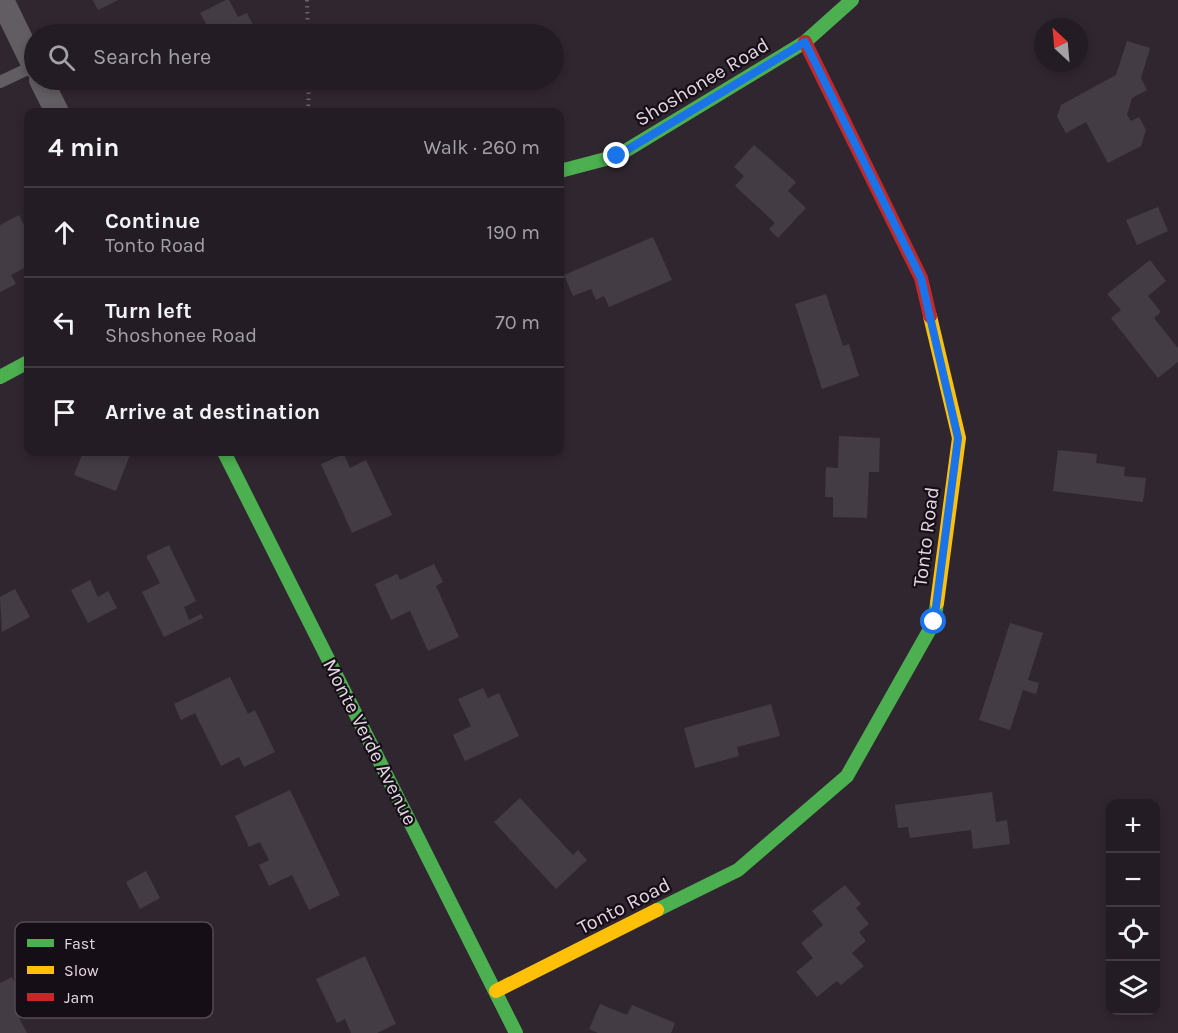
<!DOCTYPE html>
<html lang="en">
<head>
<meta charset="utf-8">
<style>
	body { margin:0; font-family:Karla,sans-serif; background:#302931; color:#f1f3f6 }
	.controls { position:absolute; right:18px; bottom:18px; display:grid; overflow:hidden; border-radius:12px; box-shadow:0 3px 9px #0003 }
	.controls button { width:54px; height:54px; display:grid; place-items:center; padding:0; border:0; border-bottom:2px solid #413a41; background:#241c24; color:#f1f3f6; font:30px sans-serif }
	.compass { position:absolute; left:1034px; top:18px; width:54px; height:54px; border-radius:50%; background:#241c24; box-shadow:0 3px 9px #0003; rotate:334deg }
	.stop { position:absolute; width:18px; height:18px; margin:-14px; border:4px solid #1a73e8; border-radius:50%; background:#fff }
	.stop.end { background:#1a73e8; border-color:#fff; box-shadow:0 2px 6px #0008 }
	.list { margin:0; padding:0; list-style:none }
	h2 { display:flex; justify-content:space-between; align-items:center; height:78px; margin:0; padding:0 24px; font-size:26px }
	h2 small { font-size:20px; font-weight:400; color:#a3a1a6 }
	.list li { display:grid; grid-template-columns:39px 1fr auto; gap:18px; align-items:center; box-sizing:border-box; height:90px; padding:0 24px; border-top:2px solid #413a41 }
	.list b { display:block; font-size:22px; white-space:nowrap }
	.list p { margin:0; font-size:20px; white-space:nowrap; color:#a3a1a6 }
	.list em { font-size:20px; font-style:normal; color:#a3a1a6 }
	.icon { flex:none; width:33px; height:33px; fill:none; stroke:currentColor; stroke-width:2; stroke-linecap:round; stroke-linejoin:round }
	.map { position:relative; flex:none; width:1178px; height:1033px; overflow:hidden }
	.search { position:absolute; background:#241c24; box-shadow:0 3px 9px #0003; left:24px; top:24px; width:540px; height:66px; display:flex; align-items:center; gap:15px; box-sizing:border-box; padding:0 21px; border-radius:33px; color:#a3a1a6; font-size:22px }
	.panel { position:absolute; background:#241c24; box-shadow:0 3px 9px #0003; left:24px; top:108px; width:540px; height:348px; border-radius:12px }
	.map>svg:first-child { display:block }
	.building { fill:#443c45 }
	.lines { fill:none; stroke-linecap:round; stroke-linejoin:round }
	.path { stroke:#69636a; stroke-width:4; stroke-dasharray:1.5 4.5; stroke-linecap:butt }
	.lane { stroke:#625d62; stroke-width:12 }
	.street { stroke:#625d62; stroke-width:24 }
	.fast { stroke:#4caf50; stroke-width:14 }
	.slow { stroke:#ffc107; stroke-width:14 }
	.jam { stroke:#c62828; stroke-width:14 }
	.route { stroke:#1a73e8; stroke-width:8 }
	.labels { text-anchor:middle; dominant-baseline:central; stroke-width:4.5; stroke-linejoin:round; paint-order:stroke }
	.street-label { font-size:20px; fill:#e2d6e3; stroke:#160e17 }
	.key { fill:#160e17; stroke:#534a54; stroke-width:1.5 }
	.key-label { font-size:16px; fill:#e2d6e3 }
</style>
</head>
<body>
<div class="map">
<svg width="1178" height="1033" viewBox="0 0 1178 1033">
	<rect width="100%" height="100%" fill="#302630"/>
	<!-- building -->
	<path class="building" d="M93,0H118L98,10Z
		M226,0H229L238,17L247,13L258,34L269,29L272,34H212L200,13Z
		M1127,41L1150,48L1141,78L1147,90L1132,98L1127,115L1131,121L1139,117L1146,130L1141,146L1108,163L1086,122L1066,133L1057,117L1061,105L1116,75Z
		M754,145L796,182L788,191L806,208L778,238L769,229L775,223L735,186L744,176L734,167Z
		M1158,207L1168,231L1137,245L1126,220Z
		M19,215L28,233V266L11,275L16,284L0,292V225Z
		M653,237L672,280L609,307L604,296L596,300L591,289L573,296L564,275Z
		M1150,260L1166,281L1148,296L1161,312L1154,318L1178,348V362L1158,378L1111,318L1121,310L1107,294Z
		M826,294L843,346L849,344L859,376L822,389L795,304Z
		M839,436L880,438L879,472H869L867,518L833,517V497H825L826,467L838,468Z
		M1058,450L1097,454L1096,463L1125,467L1124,476L1146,478L1143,502L1053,491Z
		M83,452H131L116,491L74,475Z
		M344,454L350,468L366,460L392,515L352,533L321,464Z
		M169,545L196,601L184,607L189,620L201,614L203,618L164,637L142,592L160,583L146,556Z
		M434,564L443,582L436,586L459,637L428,651L410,611L391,620L375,584L397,574L400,580Z
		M90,580L98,597L108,591L117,608L88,623L71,590Z
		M15,589L30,617L2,632L0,597Z
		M1010,623L1043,633L1028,680L1039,683L1036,694L1023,690L1010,730L979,720Z
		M230,677L248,714L255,710L275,752L244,767L239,757L221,766L195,713L181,720L174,704Z
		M483,688L488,698L499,693L519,736L465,761L453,735L471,726L458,699Z
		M771,704L780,736L737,747L739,756L695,768L684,728Z
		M290,790L340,895L309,910L292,875L269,886L259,865L269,860L260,842L249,847L235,816Z
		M992,792L996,822L1007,820L1010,844L973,849L971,830L910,838L908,827L898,828L895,805Z
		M520,798L573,855L578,850L587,860L556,889L494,822Z
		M146,871L160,898L140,909L126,882Z
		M845,885L861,904L856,908L869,924L859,932L866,941L852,953L864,966L841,985L837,981L817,997L796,972L813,958L801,943L823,925L812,911Z
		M365,956L396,1024L377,1033H351L345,1019L337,1023L316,979Z
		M12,977L26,1007L16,1012L27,1033H0V983Z
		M600,1004L627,1015L632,1005L675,1023L671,1033H598L589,1029Z"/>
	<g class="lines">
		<!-- path -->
		<path class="path" d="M307,0L308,34
			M308,112L309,80"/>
		<!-- lane -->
		<path class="lane" d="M0,82L34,66"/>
		<!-- street -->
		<path class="street" d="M2,0L34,66
			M41,80L57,112"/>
		<!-- fast -->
		<path class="fast" d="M560,171L617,156L805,42L852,0
			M0,377L28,362
			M224,452L516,1033
			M657,910L738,870L847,776L934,622L937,603"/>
		<!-- slow -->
		<path class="slow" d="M930,316L959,438L937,603
			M496,991L657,910"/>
		<!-- jam -->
		<path class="jam" d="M805,42L921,278L930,316"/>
	</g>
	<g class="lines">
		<!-- route -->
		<path class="route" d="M617,156L805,42L921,278L958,438L934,622"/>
	</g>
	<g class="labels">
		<!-- street labels -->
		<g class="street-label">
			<text transform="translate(702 82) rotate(-31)">Shoshonee Road</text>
			<text transform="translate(926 537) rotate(-83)">Tonto Road</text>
			<text transform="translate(370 742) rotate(63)">Monte Verde Avenue</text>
			<text transform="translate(624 906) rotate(-27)">Tonto Road</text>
		</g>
	</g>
	<!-- legend -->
	<rect x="15" y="922" width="198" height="96" rx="9" class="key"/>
	<rect x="27" y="939" width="27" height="8" fill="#4caf50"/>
	<rect x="27" y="966" width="27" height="8" fill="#ffc107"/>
	<rect x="27" y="993" width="27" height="8" fill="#c62828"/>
	<g class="key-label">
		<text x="64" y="949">Fast</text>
		<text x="64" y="976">Slow</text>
		<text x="64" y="1003">Jam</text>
	</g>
</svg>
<div class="controls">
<button>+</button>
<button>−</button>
<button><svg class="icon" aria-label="locate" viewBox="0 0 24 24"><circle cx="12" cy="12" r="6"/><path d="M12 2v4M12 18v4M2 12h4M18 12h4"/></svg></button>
<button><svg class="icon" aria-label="layers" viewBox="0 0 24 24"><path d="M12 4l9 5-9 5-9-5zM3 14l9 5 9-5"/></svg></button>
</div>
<svg class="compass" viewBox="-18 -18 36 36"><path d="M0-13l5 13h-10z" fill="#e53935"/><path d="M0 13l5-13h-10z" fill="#a3a1a6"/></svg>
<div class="stop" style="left:934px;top:622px"></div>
<div class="stop end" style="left:617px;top:156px"></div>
<div class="search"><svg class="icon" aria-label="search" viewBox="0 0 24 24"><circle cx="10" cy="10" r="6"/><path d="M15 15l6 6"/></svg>Search here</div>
<section class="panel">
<h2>4 min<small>Walk · 260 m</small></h2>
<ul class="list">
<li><svg class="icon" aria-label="ahead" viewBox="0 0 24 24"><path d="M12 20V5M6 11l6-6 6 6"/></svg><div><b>Continue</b><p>Tonto Road</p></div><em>190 m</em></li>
<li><svg class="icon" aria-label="left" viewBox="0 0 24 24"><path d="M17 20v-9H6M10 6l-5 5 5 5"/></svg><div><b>Turn left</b><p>Shoshonee Road</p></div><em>70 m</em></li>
<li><svg class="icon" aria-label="arrive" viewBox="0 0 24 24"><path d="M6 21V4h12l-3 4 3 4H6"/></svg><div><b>Arrive at destination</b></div></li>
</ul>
</section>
</div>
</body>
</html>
